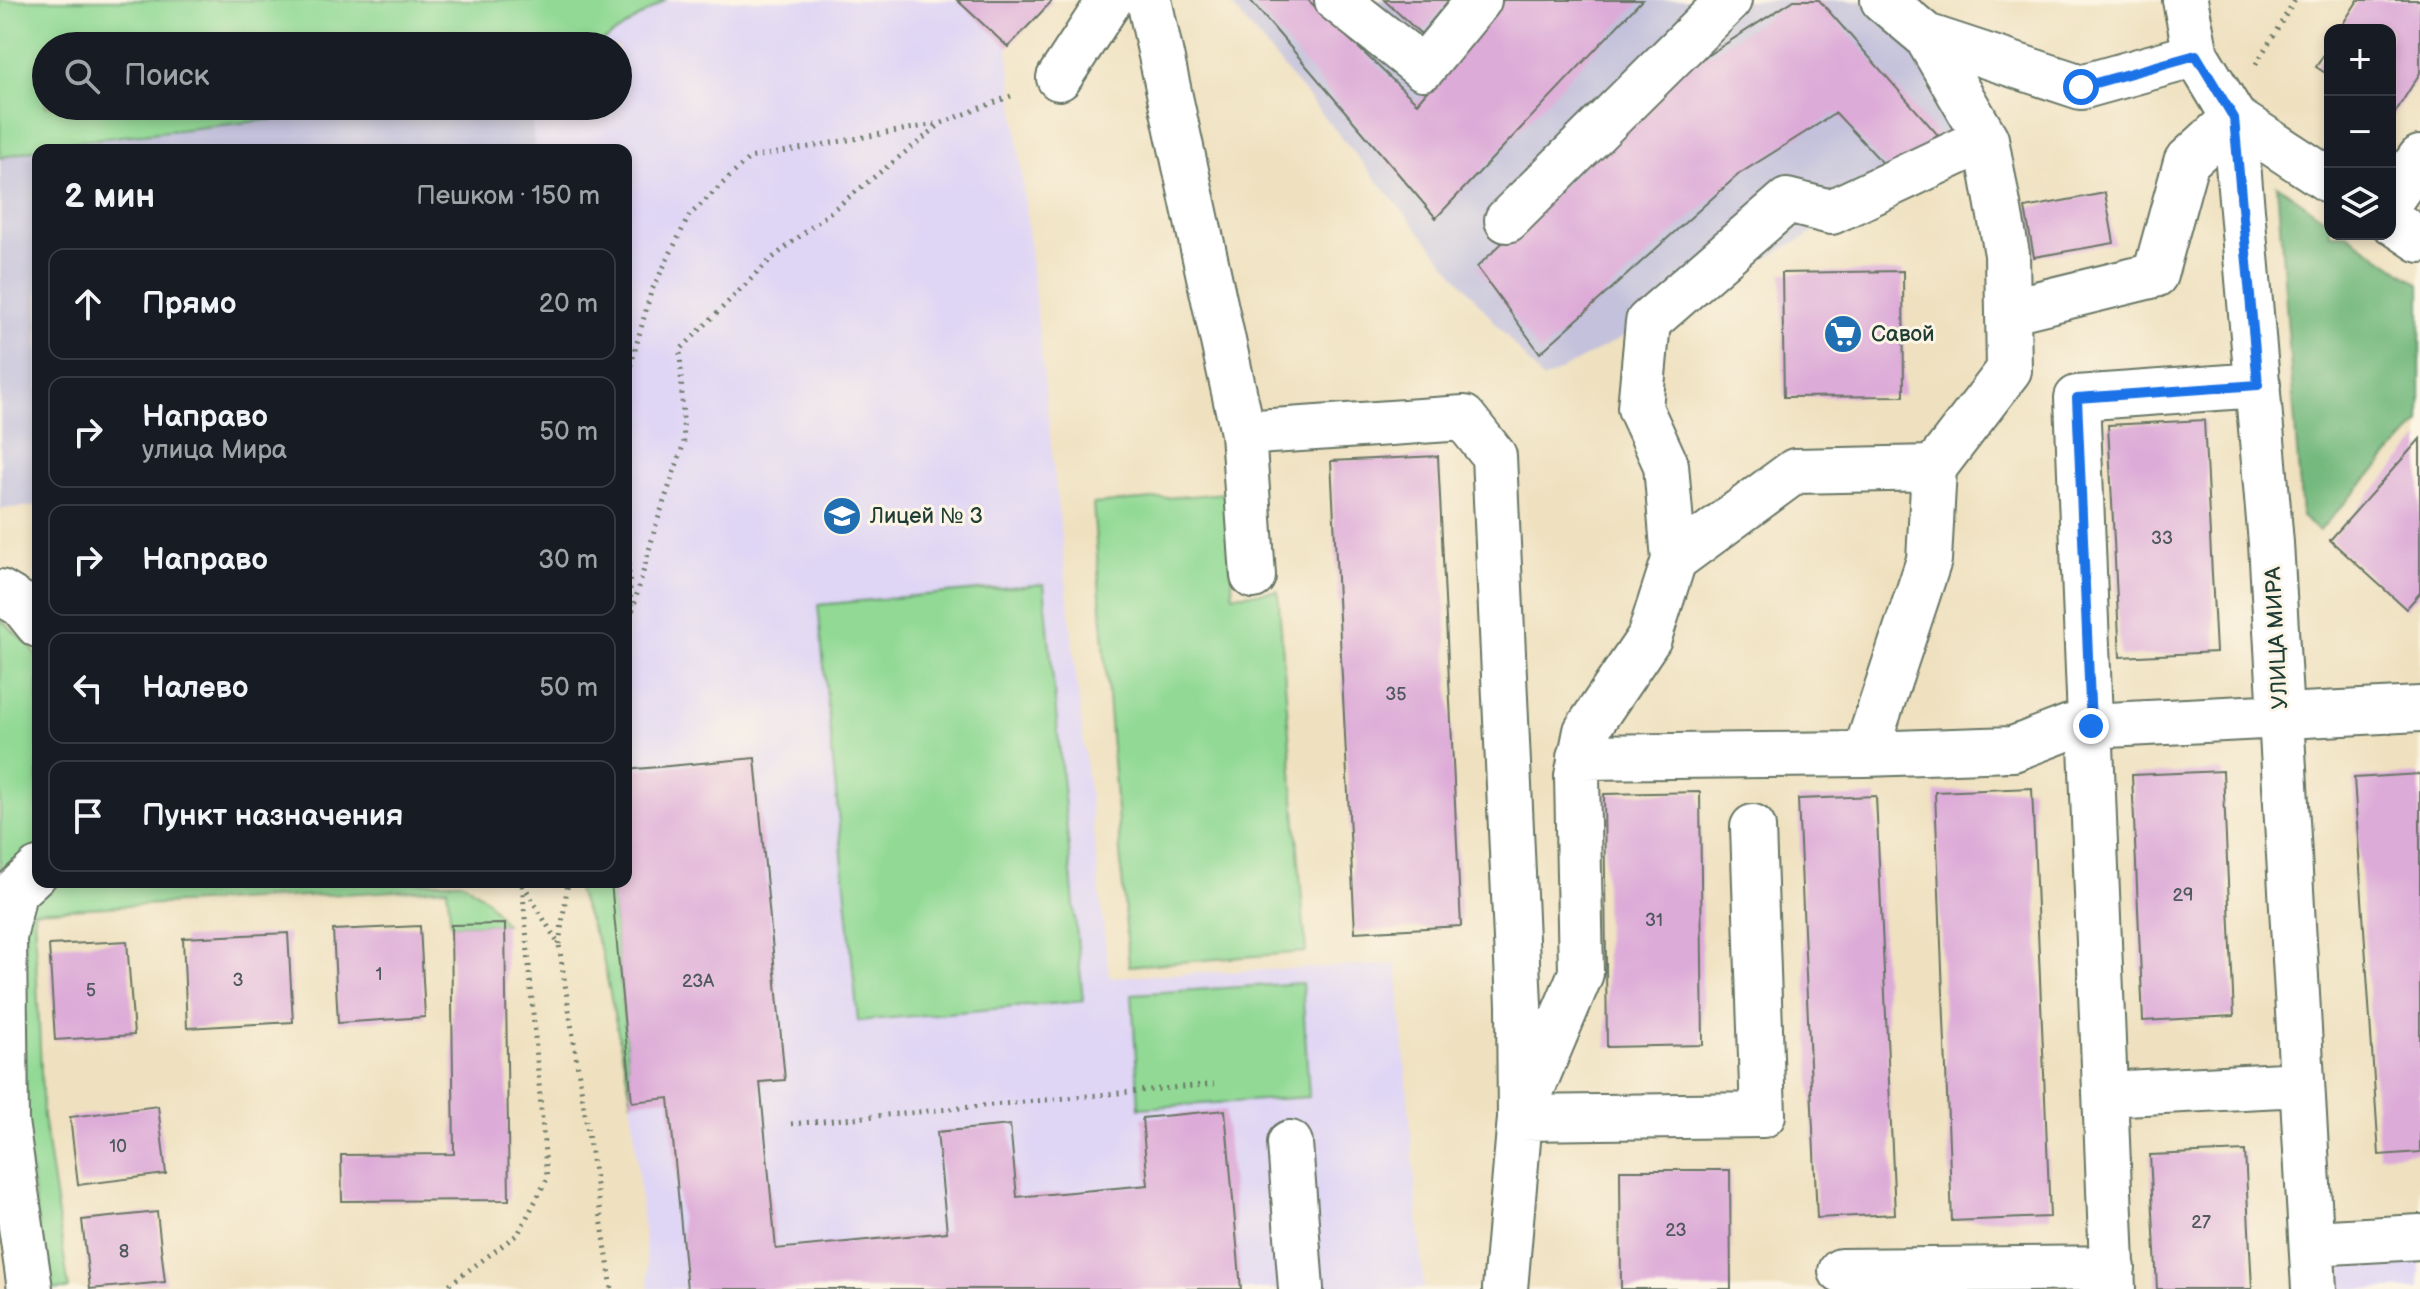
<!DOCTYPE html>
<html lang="ru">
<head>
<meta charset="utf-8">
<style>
	body { margin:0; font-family:"Balsamiq Sans",sans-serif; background:#242831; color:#f1f3f6 }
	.controls { position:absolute; right:24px; top:24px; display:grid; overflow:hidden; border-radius:16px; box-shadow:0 4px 12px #0003 }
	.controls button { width:72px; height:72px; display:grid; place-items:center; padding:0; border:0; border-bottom:2px solid #363941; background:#171b24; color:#f1f3f6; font:40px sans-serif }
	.stop { position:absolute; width:24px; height:24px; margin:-18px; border:6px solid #1a73e8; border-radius:50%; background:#fff }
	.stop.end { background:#1a73e8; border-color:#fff; box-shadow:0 2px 8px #0008 }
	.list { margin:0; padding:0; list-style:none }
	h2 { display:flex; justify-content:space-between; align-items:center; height:104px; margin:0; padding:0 32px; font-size:34px }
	h2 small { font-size:26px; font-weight:400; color:#9ea1a6 }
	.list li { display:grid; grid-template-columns:52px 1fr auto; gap:24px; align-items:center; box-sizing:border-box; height:112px; margin:0 16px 16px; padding:0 16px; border:2px solid #363941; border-radius:16px }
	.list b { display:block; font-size:30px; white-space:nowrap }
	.list p { margin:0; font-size:26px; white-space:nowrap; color:#9ea1a6 }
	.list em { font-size:26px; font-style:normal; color:#9ea1a6 }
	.icon { flex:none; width:44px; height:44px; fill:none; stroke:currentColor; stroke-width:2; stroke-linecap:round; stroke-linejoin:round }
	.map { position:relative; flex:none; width:2420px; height:1289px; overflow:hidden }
	.search { position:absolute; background:#171b24; box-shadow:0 4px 12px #0003; left:32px; top:32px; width:600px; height:88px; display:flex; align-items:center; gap:20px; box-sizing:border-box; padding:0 28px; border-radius:44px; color:#9ea1a6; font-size:30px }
	.panel { position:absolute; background:#171b24; box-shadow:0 4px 12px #0003; left:32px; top:144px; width:600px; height:744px; border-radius:16px }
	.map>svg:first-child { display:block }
	.built { fill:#dfd5f5 }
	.industrial { fill:#c3c1db }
	.green { fill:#91d994; stroke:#588b64; stroke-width:2 }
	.forest { fill:#74b97e; stroke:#4a7b59; stroke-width:2 }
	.building { fill:#ddabd8 }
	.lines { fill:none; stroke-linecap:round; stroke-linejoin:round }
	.minor-casing { stroke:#687665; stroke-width:48 }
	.path { stroke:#687665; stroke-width:5; stroke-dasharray:2 6; stroke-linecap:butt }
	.minor { stroke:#fff; stroke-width:44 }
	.route { stroke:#1a73e8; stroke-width:10 }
	.labels { text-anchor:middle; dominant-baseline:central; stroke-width:6; stroke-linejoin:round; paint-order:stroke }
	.number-label { font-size:18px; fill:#4e585d }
	.poi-label { font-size:22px; fill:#1f3d34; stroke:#fcf5e5; text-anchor:start }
	.street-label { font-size:22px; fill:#1f3d34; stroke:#fcf5e5 }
</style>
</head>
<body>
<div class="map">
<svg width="2420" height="1289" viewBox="0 0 2420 1289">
	<rect width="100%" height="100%" fill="#fcf5e5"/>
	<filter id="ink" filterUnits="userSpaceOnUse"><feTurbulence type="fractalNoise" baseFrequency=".0125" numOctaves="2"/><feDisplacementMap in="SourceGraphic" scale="16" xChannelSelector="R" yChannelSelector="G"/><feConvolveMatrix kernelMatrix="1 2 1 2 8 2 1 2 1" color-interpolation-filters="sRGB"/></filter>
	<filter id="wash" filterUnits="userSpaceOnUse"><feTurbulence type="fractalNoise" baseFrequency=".006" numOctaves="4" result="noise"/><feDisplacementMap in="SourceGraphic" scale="32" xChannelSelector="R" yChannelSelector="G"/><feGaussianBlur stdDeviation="1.8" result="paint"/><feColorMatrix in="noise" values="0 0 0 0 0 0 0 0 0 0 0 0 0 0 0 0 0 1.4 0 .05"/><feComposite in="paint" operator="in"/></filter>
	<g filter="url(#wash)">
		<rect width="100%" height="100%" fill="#efe1c0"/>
		<!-- built -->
		<path class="built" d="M665,0H957L1008,47L1109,977L1397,964L1424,1289H649L611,882H626V150H535L530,106H618V46H596Z
			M2420,1261V1289H2343L2342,1264Z"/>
		<!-- industrial -->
		<path class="industrial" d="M1227,0H1883L1986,139L1543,380Z
			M392,106H530L535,150H38V506L0,509V158L60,143Z"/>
		<!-- green -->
		<path class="green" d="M0,0H665L596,46H46V106H392L60,143L0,158Z
			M1225,493L1233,595L1278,591L1306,952L1129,966L1093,504Z
			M1044,584L1083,1001L858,1021L818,605Z
			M0,619L31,647L38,657V852L0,892Z
			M49,882H463L486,899L505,924L451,925L447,888L34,911L43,1116L69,1289H47L24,1125L25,907Z
			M574,882H611L632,1102L602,954Z
			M1302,983L1309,1097L1139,1108L1132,994Z"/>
		<!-- forest -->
		<path class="forest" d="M2277,185L2330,222V234H2347L2420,285V422L2319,531L2302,517Z"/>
		<g id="blocks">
			<!-- building -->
			<path class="building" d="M957,0H1053L1008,47Z
				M1250,0H1308L1417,103L1503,0H1642L1436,218Z
				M1384,0H1449L1421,34Z
				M1794,0H1819L1938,135L1891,172L1836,113L1739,174L1540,353L1477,267L1680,73Z
				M2358,0H2420V73L2393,116L2390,114V30H2339Z
				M2330,45V76L2316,67Z
				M2105,193L2114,243L2034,257L2025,208Z
				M1903,271L1904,396L1784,397L1782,273Z
				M2204,420L2216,652L2120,657L2108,425Z
				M2420,439V593L2406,609L2330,540Z
				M1438,456L1461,926L1355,932L1331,461Z
				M755,758L785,1080L760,1082L776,1249L947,1232L937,1132L1010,1125L1017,1197L1148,1185L1142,1118L1225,1110L1241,1289H687L669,1098L632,1102L611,882H626V770Z
				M2223,771L2234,1016L2143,1021L2132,775Z
				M2420,774V1152L2379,1155L2354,778Z
				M2032,788L2050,1217L1952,1221L1935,792Z
				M1700,792L1703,1045L1607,1047L1604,794Z
				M1876,796L1895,1214L1817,1218L1798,799Z
				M505,924L509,1200L342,1201L341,1155L454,1154L451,925Z
				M420,926L425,1017L338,1023L333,930Z
				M288,933L293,1022L187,1028L183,938Z
				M127,941L134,1035L55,1040L49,945Z
				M158,1106L166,1174L78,1185L70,1117Z
				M2245,1151L2252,1289H2157L2150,1155Z
				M1620,1170H1730L1731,1289H1621Z
				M157,1212L165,1282L90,1289L82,1220Z"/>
		</g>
	</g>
	<g filter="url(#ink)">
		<use href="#blocks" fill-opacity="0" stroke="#687665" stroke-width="2"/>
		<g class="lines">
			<defs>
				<path id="minor" d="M1149,0L1243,433L1253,576
					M1337,0L1423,68L1479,0
					M2185,0L2196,55L2234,118L2271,543L2314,1289
					M1926,36L2081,87L2196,55
					M1059,78L1110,0
					M2234,118L2330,181
					M2390,201L2420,158
					M1507,220L1729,0
					M2390,220L2420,240
					M2008,311L2155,275L2186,162L2234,118
					M1243,433L1464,418L1494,456L1519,1005L1520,1118L1505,1289
					M1674,560L1795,471L1934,468L2009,370L2007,254L1986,139L1926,36L1883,0
					M0,592L22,605L38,625
					M1865,754L1929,560L1934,468
					M1580,757L1865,754L2013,749L2070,727L2420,709
					M1753,827L1763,1115L1520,1118L1581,973L1577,776L1586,731L1649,638L1674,560L1666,465L1640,408L1648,322L1787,201L1831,212L1986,139
					M2105,1094L2302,1084
					M1290,1143L1301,1289
					M2312,1243L2420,1237
					M1841,1271L2113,1268
					M30,1289L6,1122L4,938L14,892L38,870
					M2113,1289L2077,398L2258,385"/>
			</defs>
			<!-- minor casing -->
			<use href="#minor" class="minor-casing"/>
			<!-- path -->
			<path class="path" d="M2256,64L2295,0
				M626,397L627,379L651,292L689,216L749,158L941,123
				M626,524L631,607
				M626,634L656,525L684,443L680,350L770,260L942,123L1016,94
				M523,884L559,945L612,1289
				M559,944L568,882
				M791,1124L1214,1084
				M443,1289L518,1234L547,1179L522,882"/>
			<!-- minor -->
			<use href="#minor" class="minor"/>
		</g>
	</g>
	<g class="lines" filter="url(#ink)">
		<!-- route -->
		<path class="route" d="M2081,87L2196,55L2234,118L2258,385L2077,398L2091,726"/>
	</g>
	<!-- icons -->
	<defs>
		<symbol id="supermarket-disc" viewBox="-11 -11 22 22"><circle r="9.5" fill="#1f6fb2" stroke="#fcf5e5"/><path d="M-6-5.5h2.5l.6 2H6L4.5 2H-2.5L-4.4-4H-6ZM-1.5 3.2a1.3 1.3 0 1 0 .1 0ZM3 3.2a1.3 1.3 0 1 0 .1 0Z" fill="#fff"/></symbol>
		<symbol id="school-disc" viewBox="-11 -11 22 22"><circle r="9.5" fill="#1f6fb2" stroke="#fcf5e5"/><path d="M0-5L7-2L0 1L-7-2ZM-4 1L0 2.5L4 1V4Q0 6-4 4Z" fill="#fff"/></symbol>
	</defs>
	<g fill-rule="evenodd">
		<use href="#supermarket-disc" x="1821" y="312" width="44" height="44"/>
		<use href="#school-disc" x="820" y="494" width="44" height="44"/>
	</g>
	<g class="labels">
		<!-- number labels -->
		<g class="number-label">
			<text x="2162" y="538">33</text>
			<text x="1396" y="694">35</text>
			<text x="2183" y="895">29</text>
			<text x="1654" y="920">31</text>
			<text x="379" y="974">1</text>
			<text x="238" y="980">3</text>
			<text x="698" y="981">23А</text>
			<text x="91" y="990">5</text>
			<text x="118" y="1146">10</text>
			<text x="2201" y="1222">27</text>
			<text x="1676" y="1230">23</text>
			<text x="124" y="1251">8</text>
		</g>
		<!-- poi labels -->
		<g class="poi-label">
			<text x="1871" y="334">Савой</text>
			<text x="870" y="516">Лицей № 3</text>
		</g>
		<!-- street labels -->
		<g class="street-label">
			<text transform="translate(2277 638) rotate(-93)">УЛИЦА МИРА</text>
		</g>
	</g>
</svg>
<div class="controls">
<button>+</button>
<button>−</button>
<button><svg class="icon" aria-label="layers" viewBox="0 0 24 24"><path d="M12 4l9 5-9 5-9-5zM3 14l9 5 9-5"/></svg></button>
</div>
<div class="stop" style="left:2081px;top:87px"></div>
<div class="stop end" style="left:2091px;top:726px"></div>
<div class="search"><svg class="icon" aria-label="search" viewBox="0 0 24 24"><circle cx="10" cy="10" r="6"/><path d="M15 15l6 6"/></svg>Поиск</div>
<section class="panel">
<h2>2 мин<small>Пешком · 150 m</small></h2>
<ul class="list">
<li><svg class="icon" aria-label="ahead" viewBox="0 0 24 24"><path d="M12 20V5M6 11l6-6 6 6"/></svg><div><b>Прямо</b></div><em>20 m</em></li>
<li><svg class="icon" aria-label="right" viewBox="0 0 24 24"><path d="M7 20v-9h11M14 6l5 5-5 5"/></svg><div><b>Направо</b><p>улица Мира</p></div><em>50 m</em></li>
<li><svg class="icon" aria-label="right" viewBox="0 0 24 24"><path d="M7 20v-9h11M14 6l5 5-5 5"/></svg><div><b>Направо</b></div><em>30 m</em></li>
<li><svg class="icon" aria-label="left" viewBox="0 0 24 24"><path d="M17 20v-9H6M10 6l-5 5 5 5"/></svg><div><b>Налево</b></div><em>50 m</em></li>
<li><svg class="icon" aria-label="arrive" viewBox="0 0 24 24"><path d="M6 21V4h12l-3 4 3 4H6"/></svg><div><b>Пункт назначения</b></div></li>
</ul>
</section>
</div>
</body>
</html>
